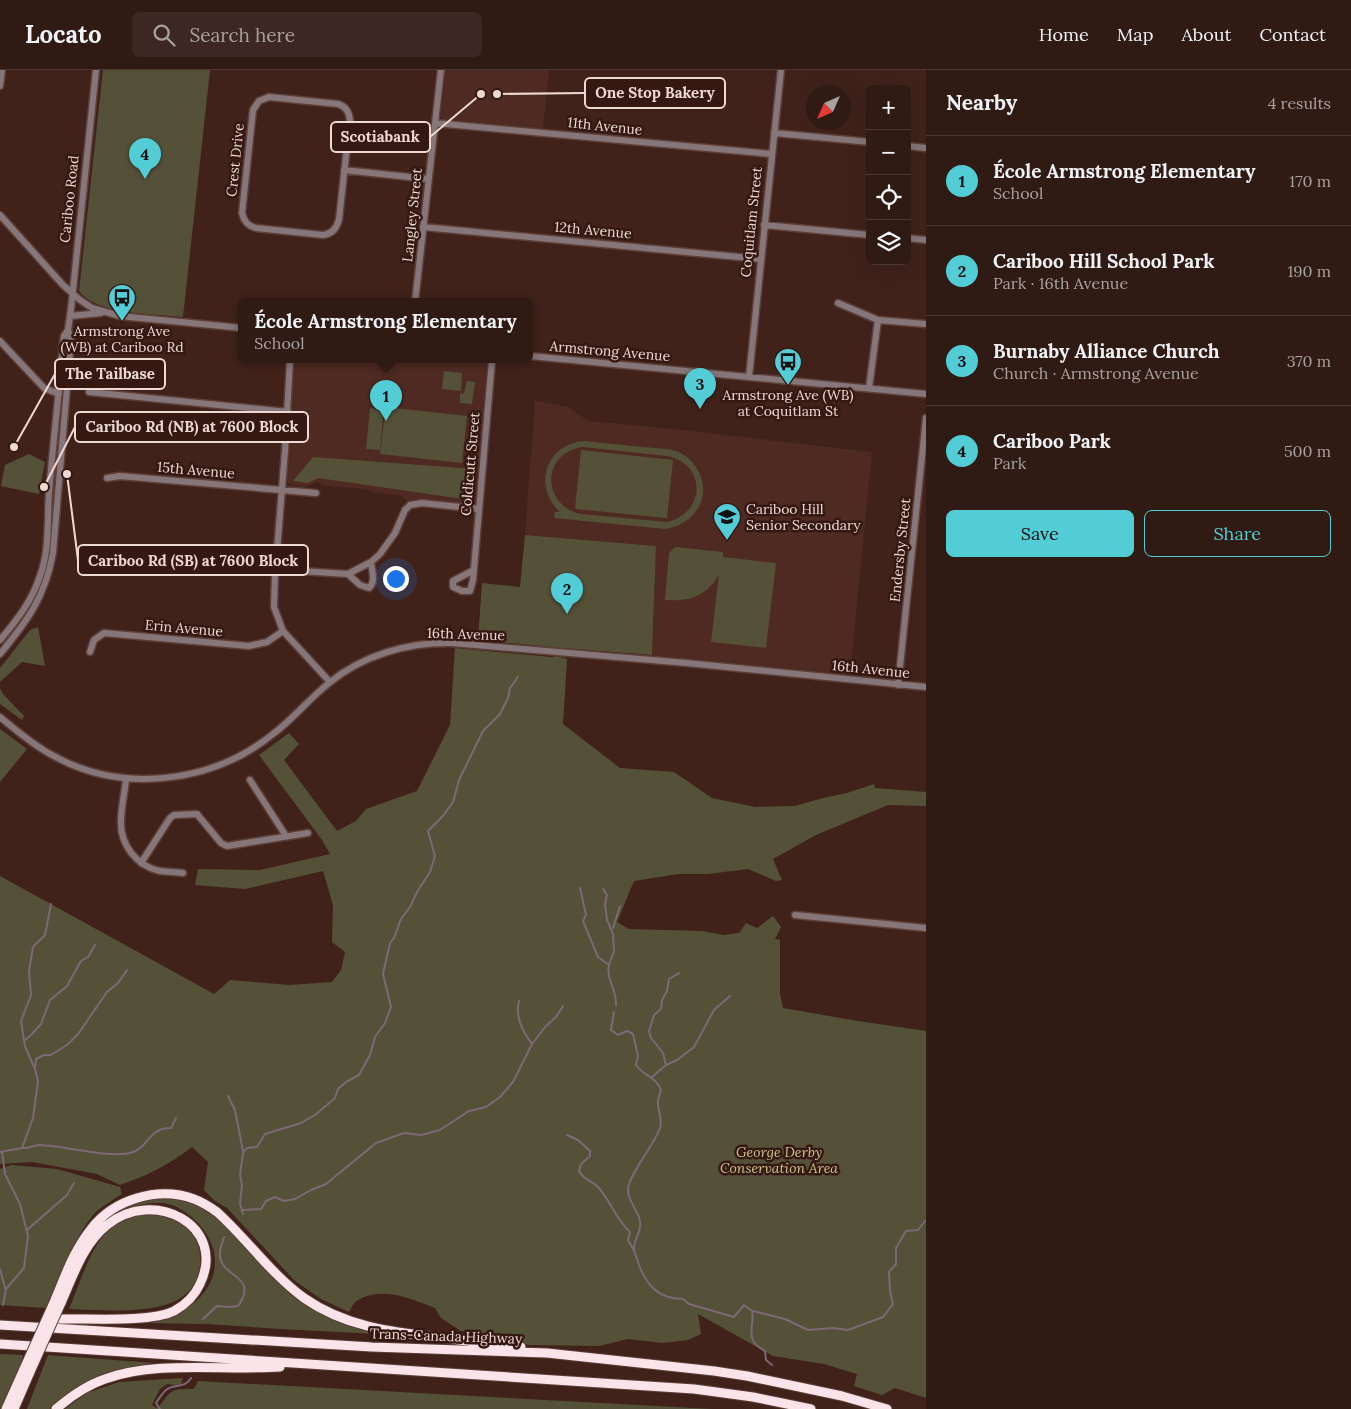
<!DOCTYPE html>
<html lang="en">
<head>
<meta charset="utf-8">
<style>
	body { margin:0; font-family:Lora,serif; background:#3c2722; color:#f1f3f6 }
	.controls { position:absolute; right:15px; top:15px; display:grid; overflow:hidden; border-radius:8px; box-shadow:0 5px 20px #0002 }
	.controls button { width:45px; height:45px; display:grid; place-items:center; padding:0; border:0; border-bottom:1px solid #4b3834; background:#301a14; color:#f1f3f6; font:25px sans-serif }
	.compass { position:absolute; left:806px; top:15px; width:45px; height:45px; border-radius:50%; background:#301a14; box-shadow:0 5px 20px #0002; rotate:225deg }
	.you { position:absolute; left:395px; top:508px; width:18px; height:18px; margin:-12px; border:4px solid #fff; border-radius:50%; background:#1a73e8; box-shadow:0 0 0 8px #1a73e833 }
	.badge { display:grid; place-items:center; width:32px; height:32px; border-radius:50%; background:#52ccd5; color:#111; font-size:16px; font-weight:700 }
	.pin { position:absolute; translate:-50% -41px; filter:drop-shadow(0 1px 2px #0008) }
	.pin::after { content:''; position:absolute; top:26px; width:18px; height:15px; background:inherit; clip-path:polygon(0 0,100% 0,50% 100%) }
	.popup { position:absolute; left:238px; top:228px; width:295px; height:65px; box-sizing:border-box; display:grid; place-content:center; border-radius:8px; background:#301a14; filter:drop-shadow(0 1px 4px #0005); font-size:16px; white-space:nowrap; color:#a8a1a0 }
	.popup b { font-size:19px; color:#f1f3f6 }
	.popup::after { content:''; position:absolute; left:50%; top:100%; margin-left:-10px; border:10px solid transparent; border-top-color:#301a14 }
	.list { margin:0; padding:0; list-style:none }
	h2 { display:flex; justify-content:space-between; align-items:center; height:65px; margin:0; padding:0 20px; font-size:21px }
	h2 small { font-size:16px; font-weight:400; color:#a8a1a0 }
	.list li { display:grid; grid-template-columns:32px 1fr auto; gap:15px; align-items:center; box-sizing:border-box; height:90px; padding:0 20px; border-top:1px solid #4b3834 }
	.list b { display:block; font-size:19px; white-space:nowrap }
	.list p { margin:0; font-size:16px; white-space:nowrap; color:#a8a1a0 }
	.list em { font-size:16px; font-style:normal; color:#a8a1a0 }
	.actions { display:flex; gap:10px; padding:15px 20px }
	.actions a { flex:1; padding:11px 0; border:1px solid #52ccd5; border-radius:8px; text-align:center; font-size:18px; color:#52ccd5 }
	.actions .main { background:#52ccd5; color:#111 }
	.icon { flex:none; width:28px; height:28px; fill:none; stroke:currentColor; stroke-width:2; stroke-linecap:round; stroke-linejoin:round }
	.map { position:relative; flex:none; width:926px; height:1339px; overflow:hidden }
	header { display:flex; align-items:center; gap:30px; box-sizing:border-box; height:70px; padding:0 25px; background:#301a14; border-bottom:1px solid #4b3834 }
	header strong { font-size:24px }
	nav { display:flex; gap:28px; margin-inline-start:auto; font-size:18px }
	.search { width:350px; height:45px; background:#3c2722; display:flex; align-items:center; gap:12px; box-sizing:border-box; padding:0 18px; border-radius:8px; color:#a8a1a0; font-size:19px }
	main { display:flex }
	aside { flex:1; background:#301a14 }
	.map>svg:first-child { display:block }
	.built { fill:#4e2a22 }
	.green { fill:#555138; fill-rule:evenodd }
	.lines { fill:none; stroke-linecap:round; stroke-linejoin:round }
	.stream { stroke:#7d6875; stroke-width:2 }
	.minor-casing { stroke:#5c3f38; stroke-width:9 }
	.highway-casing { stroke:#5c3f38; stroke-width:11 }
	.minor { stroke:#86767a; stroke-width:6 }
	.highway { stroke:#fbe3ea; stroke-width:9 }
	.highway-bridge-casing { stroke:#5c3f38; stroke-width:11; stroke-linecap:butt }
	.highway-bridge { stroke:#fbe3ea; stroke-width:9 }
	.labels { text-anchor:middle; dominant-baseline:central; stroke-width:5; stroke-linejoin:round; paint-order:stroke }
	.street-label { font-size:14px; fill:#edd8d3; stroke:#351812 }
	.poi-label { font-size:14px; fill:#edd8d3; stroke:#351812 }
	.park-label { font-size:14px; font-style:italic; fill:#ccc48b; stroke:#351812 }
	.leader { fill:none; stroke:#edd8d3; stroke-width:2 }
	.callout-dot { fill:#edd8d3; stroke:#351812; stroke-width:2 }
	.callout { fill:#351812; stroke:#edd8d3; stroke-width:2 }
	.callout-label { font-size:15px; text-anchor:middle; font-weight:bold; fill:#edd8d3 }
</style>
</head>
<body>
<header>
<strong>Locato</strong>
<div class="search"><svg class="icon" aria-label="search" viewBox="0 0 24 24"><circle cx="10" cy="10" r="6"/><path d="M15 15l6 6"/></svg>Search here</div>
<nav><a>Home</a><a>Map</a><a>About</a><a>Contact</a></nav>
</header>
<main>
<div class="map">
<svg width="926" height="1339" viewBox="0 0 926 1339">
	<rect width="100%" height="100%" fill="#40221b"/>
	<!-- built -->
	<path class="built" d="M446,0H549L543,59L443,49L441,45Z
		M294,290H487L475,432L469,434L416,429L408,432L400,425L374,423L366,419L327,416L317,412L304,417L289,414L287,410Z
		M535,331L569,337L588,351L665,358L872,382L850,605L652,585L656,476L525,465Z"/>
	<!-- green -->
	<path class="green" d="M103,0H210L183,247C156,244 96,245 79,221Z
		M444,301L462,303L461,321L442,319Z
		M467,311L475,312L472,334L460,333V324L464,323Z
		M386,337L467,346L462,393L380,384Z
		M370,338L384,340L380,380L366,379Z
		M584,371C604,373 623,375 642,377C652,378 663,378 673,380C694,386 709,410 701,432C695,447 682,456 666,459L554,448L555,442H560C532,416 546,374 584,371ZM583,377L667,386C707,394 706,443 667,452L581,444C540,435 542,382 583,377Z
		M581,380L673,390L667,448L575,439Z
		M29,384L45,392L39,424L1,416L5,395Z
		M313,387L474,399L470,430L318,408L308,413L293,411Z
		M525,465L656,476L652,585L563,578L556,579L552,577L478,570L482,513L520,517Z
		M675,477L723,482V487L776,493L766,578L711,572L719,504C708,526 688,532 665,530L669,483Z
		M38,557L45,596L22,592L0,612V598L30,560Z
		M455,578L551,587L557,586L567,589L563,654L620,698L674,702L712,728L755,737L795,736L823,728L847,723L874,714L875,718L926,722V736L888,735L816,765L773,789L782,810L776,811L748,799L708,804H678L634,811L617,852L629,859L702,861L723,865L739,863L746,853L757,858L773,846L781,857L775,869L780,870V924L783,938L858,951L926,961V1328L895,1318L882,1325L854,1316L857,1304L824,1294L773,1286L698,1244L701,1264L688,1270L663,1273L628,1269L599,1276L529,1275L491,1264L461,1261L441,1248L435,1238C411,1229 383,1216 358,1230C354,1232 351,1238 349,1242L321,1229L295,1211L227,1138L215,1131L204,1120L208,1092L192,1077C168,1095 149,1105 120,1115L97,1104L32,1092L0,1094V806L214,924L230,910L289,915L332,912L341,900L345,882L332,872L333,835L323,801L245,819L195,815L198,799L260,800L330,784L322,770L259,685L289,663L299,674L284,690L337,761L356,751L366,739L417,721L450,655Z
		M0,618L3,624L24,646L22,650L0,634Z
		M0,659L27,679L0,712Z
		M11,1095L57,1099L120,1117L122,1124C113,1130 104,1135 96,1142C75,1163 62,1206 50,1233L46,1238L0,1235V1099Z
		M144,1128H183L213,1143L292,1222L324,1245L362,1260L377,1264L280,1259L207,1254L147,1253C202,1246 241,1194 194,1149C183,1139 171,1132 156,1133C138,1133 122,1140 106,1149L119,1137Z
		M148,1144C156,1145 167,1144 175,1147C178,1148 181,1152 184,1154C207,1174 206,1213 179,1229C152,1245 100,1240 69,1239C80,1214 91,1171 115,1155C125,1148 137,1146 148,1144Z
		M0,1284L23,1285L20,1298L0,1339Z
		M48,1285L154,1293C111,1300 83,1309 50,1339H27Z
		M183,1308L181,1314L175,1315L167,1314L160,1319L152,1335L158,1338C172,1319 170,1319 194,1319L198,1311L712,1339H65L87,1323L119,1312Z"/>
	<g class="lines">
		<!-- stream -->
		<path class="stream" d="M580,818L586,845L583,851L598,887L609,895C606,910 617,920 616,935
			M603,819L607,825L605,834L607,850L613,864L614,881L609,895
			M613,858L620,836
			M519,931C515,946 522,961 532,974
			M614,942L611,960L618,965L627,961L633,964L638,986L636,995C644,1006 656,1007 661,1020C660,1024 658,1028 658,1031C657,1040 663,1049 660,1058C654,1075 629,1105 628,1119C627,1130 638,1140 640,1151C642,1163 633,1169 634,1180C635,1185 638,1190 639,1195C647,1216 659,1229 683,1229L689,1234L734,1247L744,1235L752,1241C755,1259 743,1269 765,1281L766,1290L772,1295
			M24,971L32,964L41,954L50,930L67,916L81,891L88,887L95,875
			M666,995L663,983L651,968L649,961L654,945L661,939L662,930L667,921L669,909L679,903
			M35,999L36,989L44,985H51L67,975L78,964L107,922L118,913L127,900
			M652,1007L666,995L677,990L694,977L714,940L730,926
			M228,1026L235,1040L243,1081
			M567,1065L578,1070L590,1081V1086L581,1094L579,1101C585,1112 589,1108 597,1116C610,1129 616,1150 630,1162L628,1170L633,1179
			M22,1078C29,1079 34,1075 40,1075C66,1076 106,1088 130,1083C146,1079 147,1065 160,1060C163,1058 168,1058 171,1058L176,1048
			M0,1082L22,1078L33,1048L38,1011L35,999L25,976L21,951L31,925L29,901L33,877L45,865L51,834
			M2,1082L5,1104L20,1134L28,1166L24,1198L6,1219L3,1235
			M243,1140L261,1139L266,1131L275,1127L284,1131L295,1129L311,1120L326,1114L376,1073L404,1063L421,1065L440,1060L469,1041L486,1037L500,1027L513,1012L532,974L545,957L556,947L563,936
			M243,1144L240,1134L242,1115L240,1105L243,1083L247,1078L257,1077L265,1064L301,1053L315,1045L335,1028L338,1019L346,1012L359,1005L370,985L375,967L385,953L391,937L383,904L390,873L394,868L401,849L410,837L417,822L430,802L435,786L428,761L443,746L453,732L459,710L483,661L500,644L508,628L510,618L518,607
			M27,1160L67,1125L74,1113
			M0,1199L5,1218
			M753,1241L785,1249L808,1260L833,1258L848,1260L883,1247L893,1234L890,1221L889,1202L896,1194V1178L906,1161L918,1160L926,1150
			M203,1249L217,1236L229,1237L238,1236C259,1206 223,1208 220,1187C219,1180 222,1174 224,1167
			M160,1339L156,1333C159,1329 162,1323 166,1320C175,1313 185,1319 191,1308"/>
		<defs>
			<path id="minor" d="M0,16L2,0
				M269,27L338,34C345,36 349,41 350,50L339,149C337,158 332,164 323,165L256,158C248,156 244,152 242,143L253,40L259,31Z
				M435,53L771,84
				M774,63L870,72
				M907,76L926,78
				M344,100L428,109
				M0,145L63,215L80,230L92,238L120,246L242,258
				M764,155L870,165
				M423,157L760,189
				M907,168L926,170
				M415,232L441,0
				M838,233L878,250
				M70,246L101,243
				M0,271L44,318L59,324
				M530,286L926,324
				M290,290L285,381L275,505L274,537L283,561L330,612
				M749,307L781,0
				M869,318L878,250L926,254
				M89,322L288,342
				M107,408L120,406L316,423
				M153,487L284,500L348,504L371,492L380,484L395,463L405,440L410,435L422,433L479,439
				M474,500L453,511V517L462,521H470L473,510L492,290
				M348,504L360,515L369,518C376,512 372,501 371,492
				M0,570C17,550 32,531 40,506C50,479 47,450 49,423C53,373 59,324 63,274L64,266L68,260L71,239L96,0
				M90,582L94,570L104,563L249,576L267,572L283,561
				M0,584C28,550 45,527 53,483L71,270L68,260
				M898,615L926,348
				M0,647C17,661 33,675 52,685C121,724 211,714 273,664C293,649 309,629 329,613C363,585 408,572 452,573L687,593L926,617
				M126,709C125,722 121,737 121,751C120,774 136,796 160,801C168,802 175,802 183,803
				M250,710L286,766
				M141,793L170,748L174,745L197,744L221,773L227,776L308,763
				M795,845L926,858"/>
			<path id="highway" d="M55,1230C65,1206 74,1180 91,1159C114,1129 158,1116 194,1129C202,1132 210,1137 217,1142C247,1169 271,1204 304,1228C344,1256 390,1262 437,1267C465,1271 493,1274 521,1277
				M48,1250L57,1249C86,1248 150,1253 174,1241C185,1235 195,1225 200,1214C228,1155 153,1117 107,1155C83,1174 73,1206 61,1233
				M0,1255L372,1277L547,1283L714,1301L747,1306L842,1326L887,1339
				M0,1274L694,1319L753,1327L811,1339
				M6,1339L24,1299
				M14,1339L30,1302
				M56,1339C70,1327 87,1315 105,1309C157,1290 225,1301 280,1297"/>
		</defs>
		<!-- minor casing -->
		<use href="#minor" class="minor-casing"/>
		<!-- highway casing -->
		<use href="#highway" class="highway-casing"/>
		<!-- minor -->
		<use href="#minor" class="minor"/>
		<!-- highway -->
		<use href="#highway" class="highway"/>
		<defs>
			<path id="highway-bridge" d="M24,1299L55,1230
				M30,1302L61,1233"/>
		</defs>
		<!-- highway-bridge casing -->
		<use href="#highway-bridge" class="highway-bridge-casing"/>
		<!-- highway-bridge -->
		<use href="#highway-bridge" class="highway-bridge"/>
	</g>
	<!-- icons -->
	<defs>
		<symbol id="bus-pin" viewBox="-11 -11 22 30"><path d="M0 17L-7.5 6A9.5 9.5 0 1 1 7.5 6Z" fill="#52ccd5" stroke="#351812"/><path d="M-5-6H5V4H4V6H2V4H-2V6H-4V4H-5ZM-3.5-4V0h7V-4ZM-3.5 1.2v1.5H-2V1.2ZM2 1.2v1.5H3.5V1.2Z" fill="#111"/></symbol>
		<symbol id="school-pin" viewBox="-11 -11 22 30"><path d="M0 17L-7.5 6A9.5 9.5 0 1 1 7.5 6Z" fill="#52ccd5" stroke="#351812"/><path d="M0-5L7-2L0 1L-7-2ZM-4 1L0 2.5L4 1V4Q0 6-4 4Z" fill="#111"/></symbol>
	</defs>
	<g fill-rule="evenodd">
		<use href="#bus-pin" x="106" y="212" width="32" height="43"/>
		<use href="#bus-pin" x="772" y="276" width="32" height="43"/>
		<use href="#school-pin" x="711" y="431" width="32" height="43"/>
	</g>
	<g class="labels">
		<!-- street labels -->
		<g class="street-label">
			<text transform="translate(605 56) rotate(6)">11th Avenue</text>
			<text transform="translate(235 90) rotate(-84)">Crest Drive</text>
			<text transform="translate(69 129) rotate(-84)">Cariboo Road</text>
			<text transform="translate(412 145) rotate(-84)">Langley Street</text>
			<text transform="translate(751 152) rotate(-84)">Coquitlam Street</text>
			<text transform="translate(593 160) rotate(5)">12th Avenue</text>
			<text transform="translate(610 281) rotate(5)">Armstrong Avenue</text>
			<text transform="translate(470 394) rotate(-85)">Coldicutt Street</text>
			<text transform="translate(196 400) rotate(5)">15th Avenue</text>
			<text transform="translate(900 480) rotate(-84)">Endersby Street</text>
			<text transform="translate(184 558) rotate(5)">Erin Avenue</text>
			<text transform="translate(466 564) rotate(2)">16th Avenue</text>
			<text transform="translate(871 599) rotate(6)">16th Avenue</text>
			<text transform="translate(446 1266) rotate(2)">Trans-Canada Highway</text>
		</g>
		<!-- poi labels -->
		<g class="poi-label">
			<text x="122" y="261">Armstrong Ave<tspan x="122" dy="16">(WB) at Cariboo Rd</tspan></text>
			<text x="788" y="325">Armstrong Ave (WB)<tspan x="788" dy="16">at Coquitlam St</tspan></text>
			<text x="746" y="439" text-anchor="start">Cariboo Hill<tspan x="746" dy="16">Senior Secondary</tspan></text>
		</g>
		<!-- park labels -->
		<g class="park-label">
			<text x="779" y="1082">George Derby<tspan x="779" dy="16">Conservation Area</tspan></text>
		</g>
	</g>
	<!-- callouts -->
	<path class="leader" d="M497 24L585 23M481 24L430 67M14 377L55 304M44 417L75 357M67 404L78 490"/>
	<g class="callout-dot">
		<circle cx="497" cy="24" r="5"/>
		<circle cx="481" cy="24" r="5"/>
		<circle cx="14" cy="377" r="5"/>
		<circle cx="44" cy="417" r="5"/>
		<circle cx="67" cy="404" r="5"/>
	</g>
	<g class="callout">
		<rect x="585" y="8" width="140" height="30" rx="5"/>
		<rect x="331" y="52" width="99" height="30" rx="5"/>
		<rect x="55" y="289" width="110" height="30" rx="5"/>
		<rect x="75" y="342" width="233" height="30" rx="5"/>
		<rect x="78" y="475" width="230" height="30" rx="5"/>
	</g>
	<g class="callout-label">
		<text x="655" y="28">One Stop Bakery</text>
		<text x="380" y="72">Scotiabank</text>
		<text x="110" y="309">The Tailbase</text>
		<text x="192" y="362">Cariboo Rd (NB) at 7600 Block</text>
		<text x="193" y="496">Cariboo Rd (SB) at 7600 Block</text>
	</g>
</svg>
<div class="controls">
<button>+</button>
<button>−</button>
<button><svg class="icon" aria-label="locate" viewBox="0 0 24 24"><circle cx="12" cy="12" r="6"/><path d="M12 2v4M12 18v4M2 12h4M18 12h4"/></svg></button>
<button><svg class="icon" aria-label="layers" viewBox="0 0 24 24"><path d="M12 4l9 5-9 5-9-5zM3 14l9 5 9-5"/></svg></button>
</div>
<svg class="compass" viewBox="-18 -18 36 36"><path d="M0-13l5 13h-10z" fill="#e53935"/><path d="M0 13l5-13h-10z" fill="#a8a1a0"/></svg>
<div class="you"></div>
<div class="pin badge" style="left:386px;top:351px">1</div>
<div class="popup"><b>École Armstrong Elementary</b>School</div>
<div class="pin badge" style="left:567px;top:544px">2</div>
<div class="pin badge" style="left:700px;top:339px">3</div>
<div class="pin badge" style="left:145px;top:109px">4</div>
</div>
<aside>
<h2>Nearby<small>4 results</small></h2>
<ul class="list">
<li><span class="badge">1</span><div><b>École Armstrong Elementary</b><p>School</p></div><em>170 m</em></li>
<li><span class="badge">2</span><div><b>Cariboo Hill School Park</b><p>Park · 16th Avenue</p></div><em>190 m</em></li>
<li><span class="badge">3</span><div><b>Burnaby Alliance Church</b><p>Church · Armstrong Avenue</p></div><em>370 m</em></li>
<li><span class="badge">4</span><div><b>Cariboo Park</b><p>Park</p></div><em>500 m</em></li>
</ul>
<div class="actions"><a class="main">Save</a><a>Share</a></div>
</aside>
</main>
</body>
</html>
